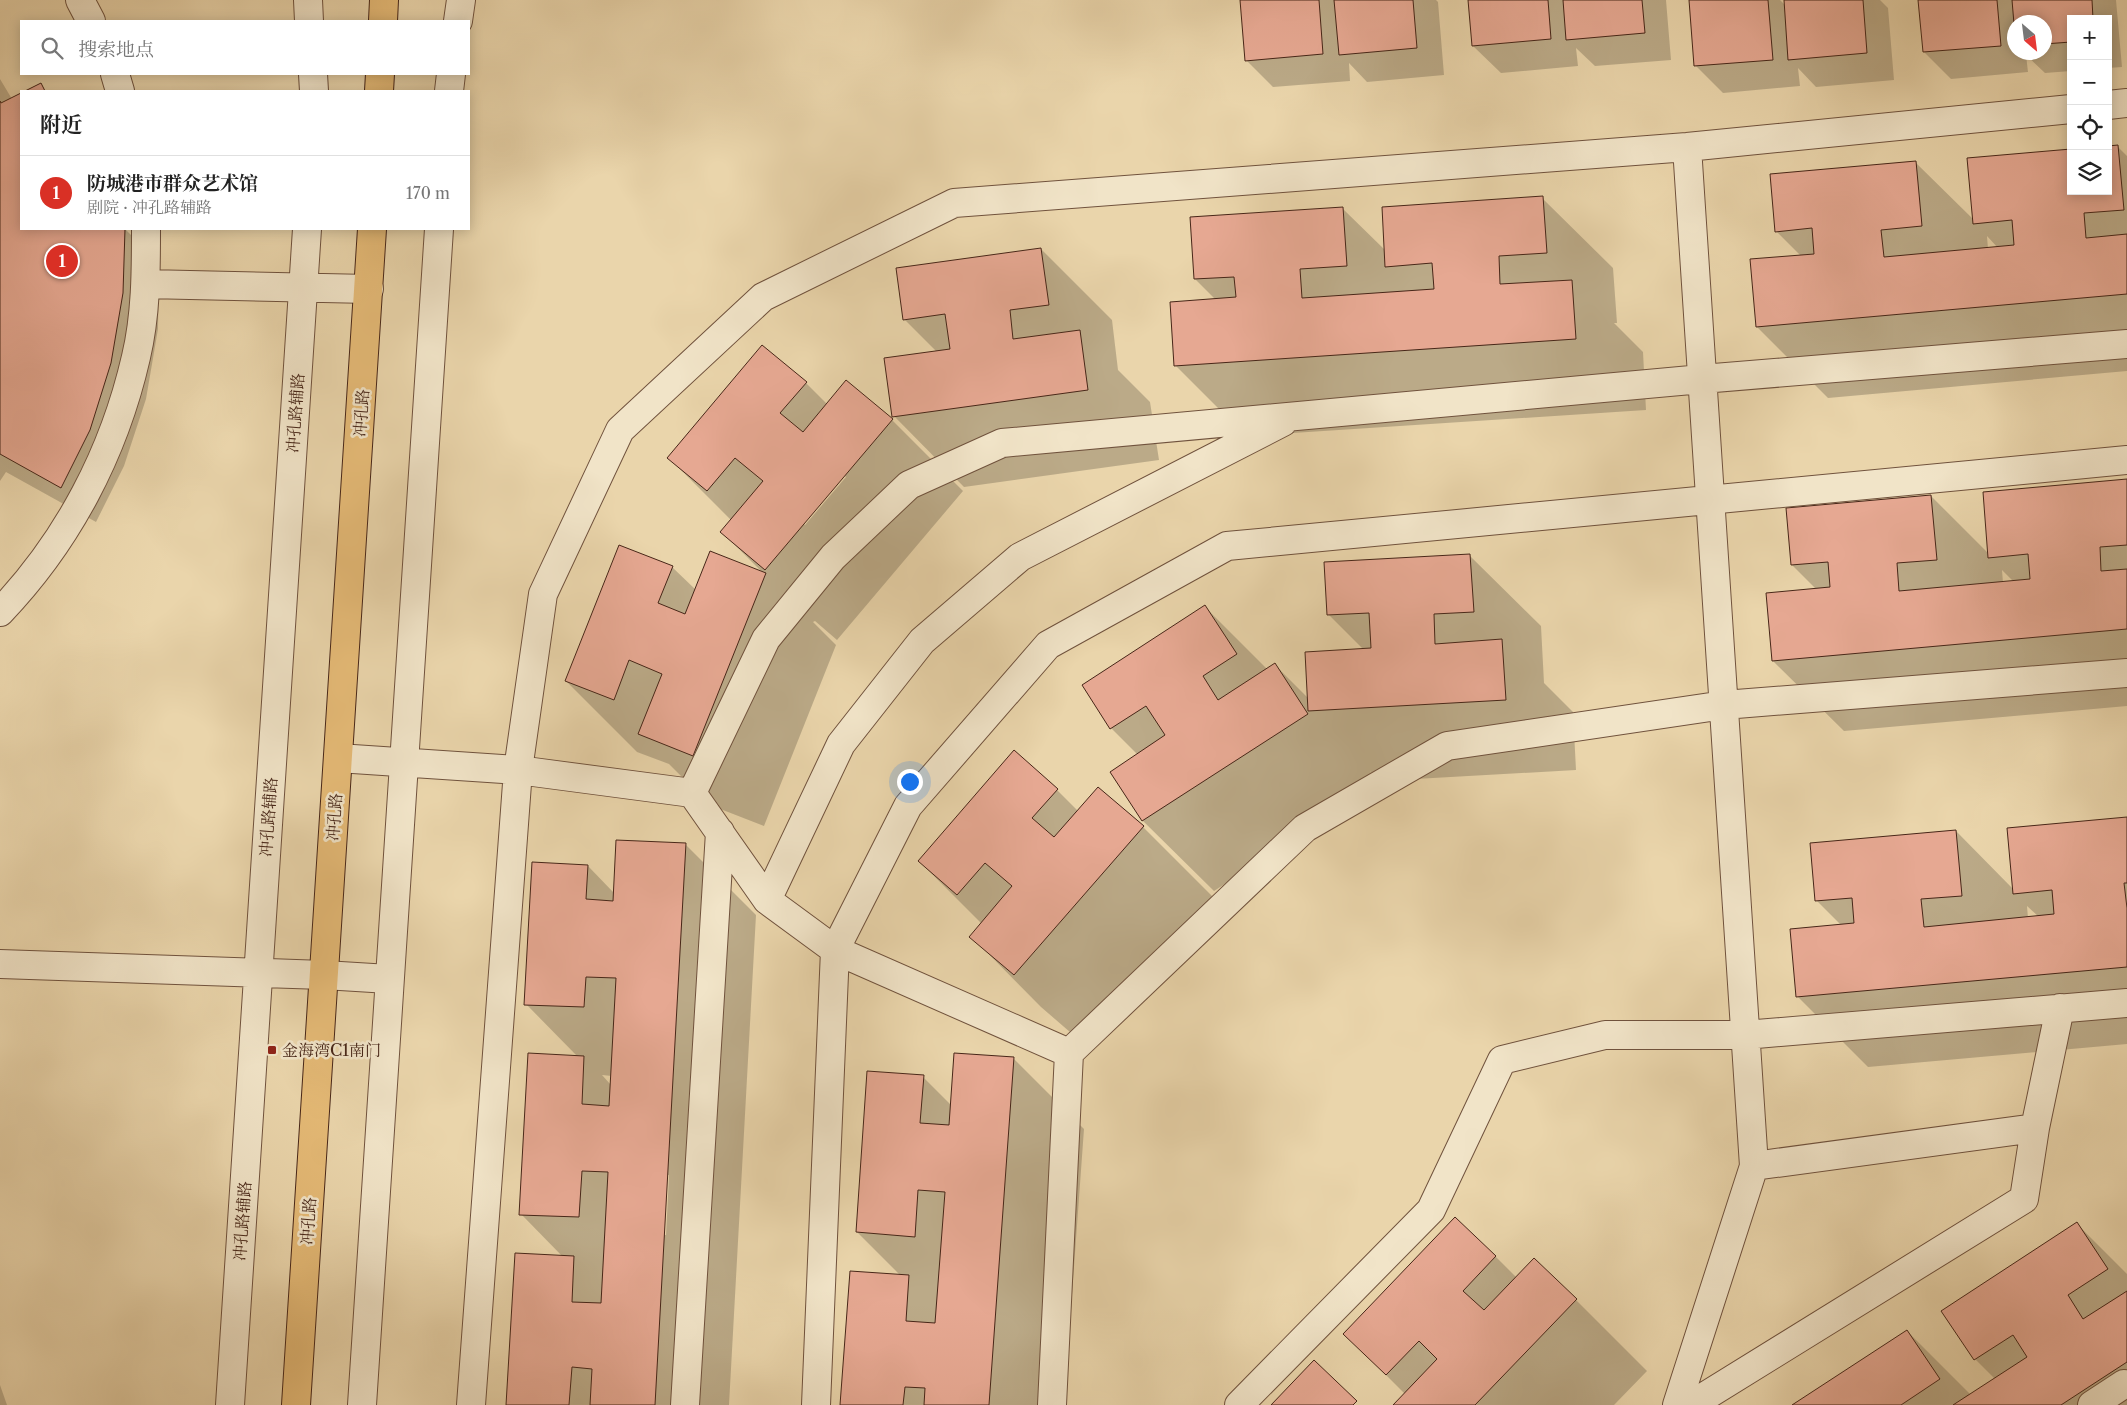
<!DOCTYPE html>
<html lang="zh">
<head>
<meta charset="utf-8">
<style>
	body { margin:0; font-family:"Libre Caslon Text","Noto Serif SC",serif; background:#f2f2f2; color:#222 }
	.controls { position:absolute; right:15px; top:15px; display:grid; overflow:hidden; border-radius:0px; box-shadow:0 2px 12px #0003 }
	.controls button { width:45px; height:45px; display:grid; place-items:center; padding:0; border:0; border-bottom:1px solid #e0e0e0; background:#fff; color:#222; font:25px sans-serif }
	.compass { position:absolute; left:2007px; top:15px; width:45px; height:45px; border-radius:50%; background:#fff; box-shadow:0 2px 12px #0003; rotate:152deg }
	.you { position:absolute; left:909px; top:781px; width:18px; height:18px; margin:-12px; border:4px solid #fff; border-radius:50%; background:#1a73e8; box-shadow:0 0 0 8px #1a73e833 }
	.badge { display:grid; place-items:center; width:32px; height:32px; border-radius:50%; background:#d93025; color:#fff; font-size:16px; font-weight:700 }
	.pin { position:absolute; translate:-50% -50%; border:2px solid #fff; box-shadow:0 1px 5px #0006 }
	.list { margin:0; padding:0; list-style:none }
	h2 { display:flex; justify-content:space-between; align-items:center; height:65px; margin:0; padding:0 20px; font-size:21px }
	h2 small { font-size:16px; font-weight:400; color:#767676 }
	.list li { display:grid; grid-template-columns:32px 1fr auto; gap:15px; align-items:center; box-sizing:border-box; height:75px; padding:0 20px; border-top:1px solid #e0e0e0 }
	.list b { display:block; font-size:19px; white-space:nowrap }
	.list p { margin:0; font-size:16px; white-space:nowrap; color:#767676 }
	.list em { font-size:16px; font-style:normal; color:#767676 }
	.icon { flex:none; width:28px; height:28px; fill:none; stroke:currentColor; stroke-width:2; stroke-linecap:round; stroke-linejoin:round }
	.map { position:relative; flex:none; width:2127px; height:1405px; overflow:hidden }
	.search { position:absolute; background:#fff; box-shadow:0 2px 12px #0003; left:20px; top:20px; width:450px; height:55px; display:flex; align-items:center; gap:12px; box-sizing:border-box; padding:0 18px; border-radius:0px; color:#767676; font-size:19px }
	.panel { position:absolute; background:#fff; box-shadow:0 2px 12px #0003; left:20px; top:90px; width:450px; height:140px; border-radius:0px }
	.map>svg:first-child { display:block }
	.shadow { fill:#0003; fill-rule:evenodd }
	.building { fill:#e6a892; stroke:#472618 }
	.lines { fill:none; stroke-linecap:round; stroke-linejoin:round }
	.minor-casing { stroke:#70523d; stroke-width:30 }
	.major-casing { stroke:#472618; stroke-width:30 }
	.minor { stroke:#f1e4c8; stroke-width:28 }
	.major { stroke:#e5ba76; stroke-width:28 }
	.poi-dot { fill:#8f2418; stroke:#f1e4c8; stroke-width:2 }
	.labels { text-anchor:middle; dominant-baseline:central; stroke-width:5; stroke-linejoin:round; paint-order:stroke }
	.street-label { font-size:16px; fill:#472618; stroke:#f1e4c8 }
	.poi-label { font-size:16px; fill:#472618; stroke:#f1e4c8; text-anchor:start }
</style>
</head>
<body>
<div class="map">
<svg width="2127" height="1405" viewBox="0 0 2127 1405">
	<rect width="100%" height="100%" fill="#ead5ab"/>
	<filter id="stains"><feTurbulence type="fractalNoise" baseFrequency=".004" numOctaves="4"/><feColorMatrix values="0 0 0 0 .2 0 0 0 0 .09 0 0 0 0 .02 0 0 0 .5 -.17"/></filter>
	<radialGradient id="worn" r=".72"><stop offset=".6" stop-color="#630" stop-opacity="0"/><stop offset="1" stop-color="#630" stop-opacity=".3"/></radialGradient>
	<!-- shadow -->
	<path class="shadow" d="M1241,0H1436L1438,2L1444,75L1367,82L1349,63L1350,81L1273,87L1246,60Z
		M1470,0H1666L1671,60L1595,66L1576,48L1578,66L1501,73L1473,46Z
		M1691,0H1780L1785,5V0H1880L1888,8L1894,80L1816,87L1798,68L1800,86L1723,93L1696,66Z
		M1919,0H2116L2122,67L2108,68V19H2071V71L2045,73L2026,55L2028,72L1951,79L1924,52ZM2014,22H2044V52H2014Z
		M0,79L12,99L21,94V229H125L159,263L158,329L146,399L124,466L96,522L6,472L0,481Z
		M2117,146L2127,156V371L1828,398L1757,327L1801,256L1776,231L1915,162L1974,220L2071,191H2108ZM1987,236L1998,248L1988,249Z
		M1542,198L1613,268L1617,323H1614L1643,352L1646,410L1246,436L1175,365L1216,300L1195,279L1342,208L1386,251Z
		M1041,249L1112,320L1118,370L1150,402L1159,460L964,487L894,416L937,352L904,319Z
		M806,383L828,405L892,420L963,491L837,640L815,621L813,622L836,645L764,826L710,805L669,764L637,752L566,681L672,567L696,590L764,574L722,532L731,520L669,458ZM844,475L846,477L805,525L803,523Z
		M2127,480V706L1844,731L1773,661L1817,590L1792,565L1931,496L1989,554ZM2002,570L2014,582L2003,583Z
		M1470,556L1541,626L1544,683L1573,712L1576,770L1380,781L1370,771L1378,785L1214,891L1143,821L1111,772L1138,755L1111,728L1205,607L1268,670L1275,665L1309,699L1363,649L1328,614Z
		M1057,790L1078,811L1143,827L1214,898L1085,1045L1041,1007L971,936L982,924L919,861Z
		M2127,818V1044L1868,1067L1797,996L1842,926L1817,901L1956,831L2014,890ZM2027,906L2039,917L2028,918Z
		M685,844L756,915L729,1405H508L563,1257L521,1214L578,1057L526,1004L588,866L614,893ZM602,1075L612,1076L611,1085ZM666,1175H669L666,1235H663Z
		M1013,1058L1084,1129L1064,1405H841L901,1276L857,1232L923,1077L951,1105Z
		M2077,1224L2127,1274V1405H1794L1907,1331L1971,1395L1995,1379L1975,1359Z
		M1495,1256L1517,1278L1576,1300L1647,1371L1614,1405H1395L1405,1394L1345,1334Z
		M0,1385L7,1405H0Z"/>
	<!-- building -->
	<path class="building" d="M1240,0H1319L1323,54L1245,61Z
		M1334,0H1413L1417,48L1339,55Z
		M1468,0H1548L1551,39L1472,46Z
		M1563,0H1642L1645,33L1566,40Z
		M1689,0H1768L1773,60L1694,66Z
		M1784,0H1863L1867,53L1788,60Z
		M1918,0H1997L2001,46L1923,52Z
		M2012,0H2092L2093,19H2071V42L2044,44V22H2014V24Z
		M41,83L45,91H25Z
		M21,93V229H125L123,293L111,363L90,430L61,488L0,454V101L1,103Z
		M2118,145L2124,210L2084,213L2086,238L2127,234V294L1756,327L1750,259L1814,254L1812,228L1775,232L1770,174L1916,161L1922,226L1881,230L1884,257L2014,245L2012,220L1973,224L1967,158L2071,149V191H2108V146Z
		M1543,196L1547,253L1499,256L1500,284L1572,280L1576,339L1174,366L1170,302L1236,297L1234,277L1194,279L1190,217L1343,207L1347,266L1300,269L1302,298L1434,289L1432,263L1385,267L1382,207Z
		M1041,248L1049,305L1010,310L1013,339L1080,330L1088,390L892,417L884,358L950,349L945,314L903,320L896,268Z
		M762,345L807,382L780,413L803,432L846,380L893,419L765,570L720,532L763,481L735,458L707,491L667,458Z
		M2127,479V545L2100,547L2101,571L2127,569V629L1772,661L1766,593L1830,587L1828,562L1791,565L1786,508L1931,495L1937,560L1897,563L1899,591L2030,579L2028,554L1988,558L1983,492Z
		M619,545L673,566L658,603L685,614L710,551L766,573L693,756L638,734L662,674L629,660L614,700L565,681Z
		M1470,554L1474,612L1434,614L1435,644L1502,639L1506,700L1308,711L1305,652L1371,648L1369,613L1327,615L1324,562Z
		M1205,605L1237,654L1203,676L1218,700L1275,663L1308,714L1142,821L1110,772L1165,735L1146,706L1110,729L1082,685Z
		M1014,750L1058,789L1032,818L1054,837L1098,787L1144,826L1014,975L969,937L1012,886L985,863L957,895L918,861Z
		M2127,817V883H2124L2127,908V967L1796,997L1790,929L1854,923L1852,898L1815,901L1810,843L1956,830L1962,896L1921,899L1924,927L2054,914L2052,890L2013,894L2007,828Z
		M616,840L686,843L655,1405H590L592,1369L572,1367L569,1405H506L515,1253L574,1256L572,1302L601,1303L608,1172L582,1171L579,1217L519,1215L528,1053L584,1056L582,1104L609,1106L616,978L586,977L584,1007L524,1005L532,862L588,865L586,899L613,901Z
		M954,1053L1014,1057L989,1405H924L925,1388L905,1387L903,1405H840L850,1271L909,1275L906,1321L935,1323L945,1192L918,1190L915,1237L856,1232L867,1071L924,1075L920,1123L949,1125Z
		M1455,1217L1496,1256L1463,1291L1484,1310L1534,1258L1577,1299L1475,1405H1393L1437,1359L1419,1341L1386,1375L1343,1334Z
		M2077,1222L2108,1269L2068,1295L2083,1319L2127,1291V1362L2061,1405H1953L2027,1357L2013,1335L1974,1360L1941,1311Z
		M1907,1330L1940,1379L1901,1405H1792Z
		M1314,1360L1357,1401L1353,1405H1271Z"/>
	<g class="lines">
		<defs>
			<path id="minor" d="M80,0L91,21
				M308,0L309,21
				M458,21L461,0
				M115,74L120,91
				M313,74L314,91
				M449,91L451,74
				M2108,105L2127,103
				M146,284L369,289
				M0,612C68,541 114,453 136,357C146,315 146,271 146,229
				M338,758L518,770L692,793L767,900L835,950L1069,1053
				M692,793L766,639L833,557L909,485L1002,443L1702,379L2127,344
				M767,900L841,744L922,641L1020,557L1283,422
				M0,964L324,975L389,979
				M1754,1166L2035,1128
				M230,1405L307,229
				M362,1405L439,229
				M471,1405L518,770L543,594L620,430L763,297L954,203L1687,147L2071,109
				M685,1405L720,832
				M816,1405L835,950L908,806L1048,645L1227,546L2127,460
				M1052,1405L1069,1053L1305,828L1447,746L1724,705L2127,673
				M1239,1405L1431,1210L1502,1060L1605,1035H1745L2127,1003
				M1677,1405L1754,1166L1687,147
				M1691,1405L2024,1199L2035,1128L2060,1008
				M2092,1405L2124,1384"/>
			<path id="major" d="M383,21L384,0
				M379,91L380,74
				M296,1405L372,229"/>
		</defs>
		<!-- minor casing -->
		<use href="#minor" class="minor-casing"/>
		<!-- major casing -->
		<use href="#major" class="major-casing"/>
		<!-- minor -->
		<use href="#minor" class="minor"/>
		<!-- major -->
		<use href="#major" class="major"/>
	</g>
	<!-- markers -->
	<rect class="poi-dot" x="267" y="1045" width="10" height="10" rx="2.5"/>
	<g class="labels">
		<!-- street labels -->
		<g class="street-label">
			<text transform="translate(295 413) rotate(-86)">冲孔路辅路</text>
			<text transform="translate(361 413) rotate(-86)">冲孔路</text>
			<text transform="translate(268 817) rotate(-86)">冲孔路辅路</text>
			<text transform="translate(334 817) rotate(-86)">冲孔路</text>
			<text transform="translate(242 1221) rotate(-86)">冲孔路辅路</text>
			<text transform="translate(308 1221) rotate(-86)">冲孔路</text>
		</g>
		<!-- poi labels -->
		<g class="poi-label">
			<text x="282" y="1050">金海湾C1南门</text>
		</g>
	</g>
	<rect width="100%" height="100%" filter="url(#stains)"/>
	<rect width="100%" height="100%" fill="url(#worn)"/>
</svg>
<div class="controls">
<button>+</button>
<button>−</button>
<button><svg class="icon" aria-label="locate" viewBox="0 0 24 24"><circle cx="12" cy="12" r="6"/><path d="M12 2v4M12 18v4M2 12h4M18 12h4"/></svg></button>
<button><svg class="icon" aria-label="layers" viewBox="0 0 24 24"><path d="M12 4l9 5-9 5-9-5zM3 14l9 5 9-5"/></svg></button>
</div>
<svg class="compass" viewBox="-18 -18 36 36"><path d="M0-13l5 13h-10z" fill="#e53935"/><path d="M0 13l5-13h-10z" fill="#767676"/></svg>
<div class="you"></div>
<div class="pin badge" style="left:62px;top:261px">1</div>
<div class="search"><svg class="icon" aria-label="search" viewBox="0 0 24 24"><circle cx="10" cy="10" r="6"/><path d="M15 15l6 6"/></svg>搜索地点</div>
<section class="panel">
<h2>附近<small></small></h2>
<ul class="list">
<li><span class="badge">1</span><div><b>防城港市群众艺术馆</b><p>剧院 · 冲孔路辅路</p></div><em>170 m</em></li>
</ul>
</section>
</div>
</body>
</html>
